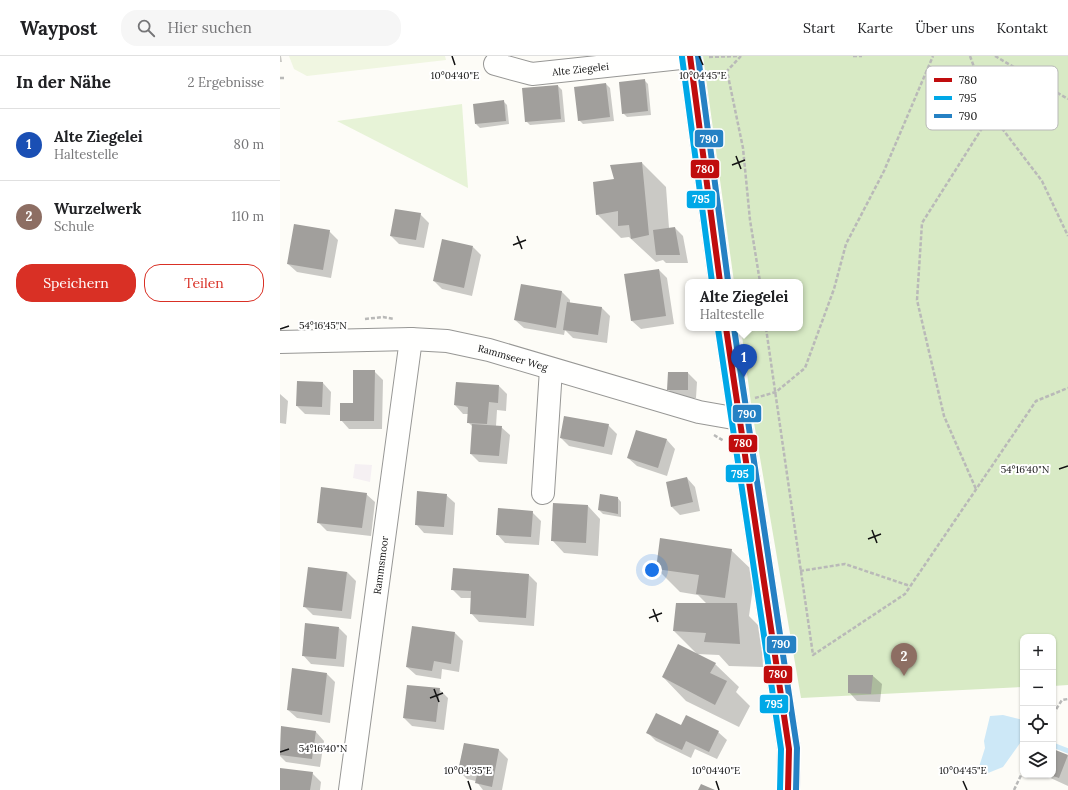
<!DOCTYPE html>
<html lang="de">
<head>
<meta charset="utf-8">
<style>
	body { margin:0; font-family:Lora,serif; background:#f6f6f6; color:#202124 }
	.controls { position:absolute; right:12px; bottom:12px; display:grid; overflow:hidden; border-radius:8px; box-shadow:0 1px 3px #0004 }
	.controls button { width:36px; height:36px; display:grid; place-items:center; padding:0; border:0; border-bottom:1px solid #e0e0e0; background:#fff; color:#202124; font:20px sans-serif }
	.you { position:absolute; left:372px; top:514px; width:14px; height:14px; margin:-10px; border:3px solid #fff; border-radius:50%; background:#1a73e8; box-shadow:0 0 0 6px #1a73e833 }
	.badge { display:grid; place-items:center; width:26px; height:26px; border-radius:50%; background:#d93025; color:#fff; font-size:13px; font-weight:700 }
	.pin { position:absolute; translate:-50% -33px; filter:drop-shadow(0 1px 2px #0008) }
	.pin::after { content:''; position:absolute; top:21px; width:14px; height:12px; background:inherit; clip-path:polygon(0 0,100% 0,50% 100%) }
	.popup { position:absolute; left:405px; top:223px; width:118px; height:52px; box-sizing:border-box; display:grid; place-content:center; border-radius:8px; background:#fff; filter:drop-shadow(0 1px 3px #0005); font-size:13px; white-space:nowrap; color:#757577 }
	.popup b { font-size:15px; color:#202124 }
	.popup::after { content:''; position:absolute; left:50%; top:100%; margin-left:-8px; border:8px solid transparent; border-top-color:#fff }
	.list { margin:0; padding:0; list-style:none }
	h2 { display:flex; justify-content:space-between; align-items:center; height:52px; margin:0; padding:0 16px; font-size:17px }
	h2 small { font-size:13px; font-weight:400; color:#757577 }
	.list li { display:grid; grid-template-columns:26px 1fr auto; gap:12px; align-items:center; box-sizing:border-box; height:72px; padding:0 16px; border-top:1px solid #e0e0e0 }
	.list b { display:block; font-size:15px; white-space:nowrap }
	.list p { margin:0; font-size:13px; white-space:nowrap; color:#757577 }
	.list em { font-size:13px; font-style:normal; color:#757577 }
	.actions { display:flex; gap:8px; padding:12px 16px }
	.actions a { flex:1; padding:9px 0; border:1px solid #d93025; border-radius:16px; text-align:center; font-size:14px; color:#d93025 }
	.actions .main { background:#d93025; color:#fff }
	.icon { flex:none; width:22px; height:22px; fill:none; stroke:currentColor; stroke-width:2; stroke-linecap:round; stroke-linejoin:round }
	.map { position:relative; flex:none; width:788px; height:734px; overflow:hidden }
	header { display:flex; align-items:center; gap:24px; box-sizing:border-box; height:56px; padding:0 20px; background:#fff; border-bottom:1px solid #e0e0e0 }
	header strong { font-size:19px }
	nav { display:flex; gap:22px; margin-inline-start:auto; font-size:14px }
	.search { width:280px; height:36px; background:#f6f6f6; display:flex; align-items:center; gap:10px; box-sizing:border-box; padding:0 14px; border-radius:16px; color:#757577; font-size:15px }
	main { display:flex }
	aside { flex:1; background:#fff }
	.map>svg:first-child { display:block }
	.industrial { fill:#f5f0f3 }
	.green { fill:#e7f3d7 }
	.forest { fill:#d8eac5 }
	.pitch { fill:#f0f6e1 }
	.water { fill:#cde8f7 }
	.shadow { fill:#0003 }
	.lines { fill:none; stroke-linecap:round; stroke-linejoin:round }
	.stream { stroke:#cde8f7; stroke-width:5 }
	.building { fill:#a19f9c }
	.minor-casing { stroke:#979795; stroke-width:24 }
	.major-casing { stroke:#858482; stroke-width:24 }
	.path { stroke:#b9b9b8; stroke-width:2.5; stroke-dasharray:4 2; stroke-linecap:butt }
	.minor { stroke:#fffffe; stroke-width:22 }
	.major { stroke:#ede9dc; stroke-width:22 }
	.bus-1-casing { stroke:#fff; stroke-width:9 }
	.bus-2-casing { stroke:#fff; stroke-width:9 }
	.bus-3-casing { stroke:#fff; stroke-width:9 }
	.bus-1 { stroke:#c00d0e; stroke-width:6 }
	.bus-2 { stroke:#00a8e7; stroke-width:6 }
	.bus-3 { stroke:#2581c4; stroke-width:6 }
	.ticks { fill:none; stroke:#111; stroke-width:1.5 }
	.labels { text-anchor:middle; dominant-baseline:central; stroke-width:4; stroke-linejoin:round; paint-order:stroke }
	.street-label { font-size:10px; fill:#111; stroke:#fff }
	.key { fill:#fff; stroke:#b8b8b8; stroke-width:1 }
	.key-label { font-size:11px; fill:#111 }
	.ticks-label { font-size:10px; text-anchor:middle; fill:#111; stroke:#fff; stroke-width:4; stroke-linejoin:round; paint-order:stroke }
	.line-badge { stroke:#fff; stroke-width:1.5 }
	.badge-label { font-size:11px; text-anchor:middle; font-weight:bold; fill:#fff }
</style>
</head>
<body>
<header>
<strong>Waypost</strong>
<div class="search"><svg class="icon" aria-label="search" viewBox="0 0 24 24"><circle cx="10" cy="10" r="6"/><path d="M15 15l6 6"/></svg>Hier suchen</div>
<nav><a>Start</a><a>Karte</a><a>Über uns</a><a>Kontakt</a></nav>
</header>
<main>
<aside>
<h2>In der Nähe<small>2 Ergebnisse</small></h2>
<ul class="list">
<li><span class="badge" style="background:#1a4fb4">1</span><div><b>Alte Ziegelei</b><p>Haltestelle</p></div><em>80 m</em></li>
<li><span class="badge" style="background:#8d6e63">2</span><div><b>Wurzelwerk</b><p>Schule</p></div><em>110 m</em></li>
</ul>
<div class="actions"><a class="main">Speichern</a><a>Teilen</a></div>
</aside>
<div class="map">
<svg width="788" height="734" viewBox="0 0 788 734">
	<rect width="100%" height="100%" fill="#fdfcf7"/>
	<!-- industrial -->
	<path class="industrial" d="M75,408L92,409L90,426L73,422Z"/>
	<!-- green -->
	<path class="green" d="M182,48L188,132L57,65Z"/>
	<!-- forest -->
	<path class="forest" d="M423,0H788V629L773,630V581H743V631L521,642L472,355L461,272H520V226H454Z"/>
	<!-- pitch -->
	<path class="pitch" d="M9,0H165L166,4L27,20L14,13Z"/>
	<!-- water -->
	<path class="water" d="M723,659L743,664V683L723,711L708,717L699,711L705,692L704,685L710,660Z"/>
	<!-- shadow -->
	<path class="shadow" d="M0,0H1L2,6H0Z
		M364,24L368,28L371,59L347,61L343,57Z
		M326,28L330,32L334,65L303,68L299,64Z
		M278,30L282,34L285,66L250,69L246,65Z
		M223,45L227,49L229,68L200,72L196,68Z
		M362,107L386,131L389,172H395L403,180L408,207H386L383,204L376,206L349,181L341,182L317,158L335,124Z
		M140,158L149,167L144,192L119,188L111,180Z
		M49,175L58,184L51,222L17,216L8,208Z
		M193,191L201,199L192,240L162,233L154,225Z
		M379,214L387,222L394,268L361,273L352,265Z
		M242,229L282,236L290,244V247L322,252L330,260L327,287L293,282L285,274L284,279L244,272L235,264Z
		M94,315L103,324L102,373H69L61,364L74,348Z
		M388,317H408L417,326L416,342H397L388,333Z
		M43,327L51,336L50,359L25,358L17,350Z
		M176,327L219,330L227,338L226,355L217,354L216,370L221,371L230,379L227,408L199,406L191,398L193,371L188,366L189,358H183L175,349Z
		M0,338L8,345L6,368L0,367Z
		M328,369L337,378L332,399L289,390L281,382Z
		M387,384L395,393L387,420L357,410L348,402Z
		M407,422L415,431L420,455L400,459L392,451Z
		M86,438L95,446L91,480L47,475L38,466Z
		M166,439L175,447L173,479L144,477L136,468Z
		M337,441L341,446V461L323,458L319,454Z
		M308,450L320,463L318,500L284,497L272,484Z
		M252,456L261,465L259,489L225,487L217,478Z
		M451,494L475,517L469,560L481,572L483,611L449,610L439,599L417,598L394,575L427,548L418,539L400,536L377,513Z
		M29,512L67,516L76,525L71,563L33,559L24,550Z
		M249,519L257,527L254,570L199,566L191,557L192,542H181L172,533Z
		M59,572L67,580L64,611L31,608L23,599Z
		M175,577L183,585L179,616L162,613L161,623L136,619L127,611Z
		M435,608L459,631L456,636L470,650L459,671L406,645L383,621Z
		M47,618L55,626L50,667L17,662L8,654Z
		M569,620H593L602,628L600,646L577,645L569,636Z
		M159,633L168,642L164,674L132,670L124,662Z
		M1,671L36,676L44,685L40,711L6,706L0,700Z
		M401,671L438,676L447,684L437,703L415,693L411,702L376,685L367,676Z
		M184,688L219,694L228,703L222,734H203L196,725L187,723L179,715Z
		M773,694L788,700V730L764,719H773Z
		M0,713L32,717L41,726L40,734H0Z"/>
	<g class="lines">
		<!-- stream -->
		<path class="stream" d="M773,689L788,695"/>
	</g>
	<!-- building -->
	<path class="building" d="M365,23L368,55L342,58L339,26Z
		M326,27L330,61L298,65L294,31Z
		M278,29L281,63L245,66L242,32Z
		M224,44L226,65L195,68L193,48Z
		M362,106L369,179L351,183L349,169L338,170V155L316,159L313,126L334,123L330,109Z
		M115,153L141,157L136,184L110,180Z
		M14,168L50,174L43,214L7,208Z
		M395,171L400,199H376L373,174Z
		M162,183L193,190L184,232L153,225Z
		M379,213L386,260L351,265L344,218Z
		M241,228L282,235L276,272L234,264Z
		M287,246L322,251L318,279L283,274Z
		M73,314H95L94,365H60V347H73Z
		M388,316H408V334H387Z
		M17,325L43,326L42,351L16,350Z
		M176,326L219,329L218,347L209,346L207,368L187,367L188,351L174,349Z
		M284,360L329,368L324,391L280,382Z
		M192,368L222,370L219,400L190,398Z
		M356,374L387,383L378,412L347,402Z
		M407,421L413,446L391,451L386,426Z
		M41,431L87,437L82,472L37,467Z
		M137,435L167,438L164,471L135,469Z
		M320,438L338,441V458L318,454Z
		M273,447L308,449L306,487L271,485Z
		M218,452L253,455L251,481L216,479Z
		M380,482L452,493L445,542L416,538L419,519L376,513Z
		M28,511L67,516L62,555L23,551Z
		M173,512L249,518L246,562L190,558L191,535L171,534Z
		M396,547H457L460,588L424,586L426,577L393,575Z
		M25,567L59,571L56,603L22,600Z
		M132,570L175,576L171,608L154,605L152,615L126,611Z
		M398,588L436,607L430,617L447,625L435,649L382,621Z
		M12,612L47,617L42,659L7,654Z
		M568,619H593L591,638L568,637Z
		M127,629L160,632L156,666L123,662Z
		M376,657L401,669L406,659L439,675L429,696L406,685L402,694L366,677Z
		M1,670L36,675L32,703L0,699Z
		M184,687L219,693L212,731L195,727L197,719L178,715Z
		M773,693L788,699L779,722L773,720Z
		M0,712L33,716L30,734H0Z
		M421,728L435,734H418Z"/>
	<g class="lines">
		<defs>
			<g id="minor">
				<path id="s1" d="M215,8L252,18L410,1"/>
				<path id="s2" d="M0,286L131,283L167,285L209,294L419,356L459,363"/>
				<path d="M263,437L271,313"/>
				<path id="s3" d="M70,734L131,283"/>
			</g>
			<path id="major" d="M410,0L440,226
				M446,272L509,693L508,734"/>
		</defs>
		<!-- minor casing -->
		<use href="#minor" class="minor-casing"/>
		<!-- major casing -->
		<use href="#major" class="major-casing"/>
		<!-- path -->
		<path class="path" d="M461,0L447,15L463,92L470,164L480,226
			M573,0H582
			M690,0L711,58L642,167L637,244L664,360L696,433
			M715,0L788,43
			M429,1L460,0
			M0,22H5
			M711,58L762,125L788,180
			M85,263L103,261L114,263
			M486,272L533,599L625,538L756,345L788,332
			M475,342L496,336L525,312L554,233L566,188L604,115L653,0
			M434,379L444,385
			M520,515L565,508L630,530
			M773,658L782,644L788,643
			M734,734L743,715"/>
		<!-- minor -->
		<use href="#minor" class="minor"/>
		<!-- major -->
		<use href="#major" class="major"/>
		<defs>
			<path id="bus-1" d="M410,0L440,226
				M446,272L509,693L508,734"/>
			<path id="bus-2" d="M402,1L432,226
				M438,273L501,693L500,734"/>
			<path id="bus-3" d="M418,0L448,225
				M454,272L517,692L516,734"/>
		</defs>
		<!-- bus-1 casing -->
		<use href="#bus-1" class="bus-1-casing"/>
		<!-- bus-2 casing -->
		<use href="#bus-2" class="bus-2-casing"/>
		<!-- bus-3 casing -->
		<use href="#bus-3" class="bus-3-casing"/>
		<!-- bus-1 -->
		<use href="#bus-1" class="bus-1"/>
		<!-- bus-2 -->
		<use href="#bus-2" class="bus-2"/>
		<!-- bus-3 -->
		<use href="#bus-3" class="bus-3"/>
	</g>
	<!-- ticks -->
	<path class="ticks" d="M172,0L175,9M419,0L423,9M456,100L461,113M452,109L465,104M237,180L242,193M233,189L246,184M0,273L9,270M779,413L788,410M592,474L597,487M588,483L601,478M373,553L378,566M369,562L382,557M154,633L159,646M150,642L163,637M0,696L9,693M188,725L191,734M436,725L439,734M683,725L687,734"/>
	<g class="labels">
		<!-- street labels -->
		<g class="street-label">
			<text stroke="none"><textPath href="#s1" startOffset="87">Alte Ziegelei</textPath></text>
			<text stroke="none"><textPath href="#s2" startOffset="235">Rammseer Weg</textPath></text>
			<text stroke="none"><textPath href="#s3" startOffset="227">Rammsmoor</textPath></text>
		</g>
	</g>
	<!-- legend -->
	<rect x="646" y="10" width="132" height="64" rx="6" class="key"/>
	<rect x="654" y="22" width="18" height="4" fill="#c00d0e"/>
	<rect x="654" y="40" width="18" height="4" fill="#00a8e7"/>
	<rect x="654" y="58" width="18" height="4" fill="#2581c4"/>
	<g class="key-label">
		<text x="679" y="28">780</text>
		<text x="679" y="46">795</text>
		<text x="679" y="64">790</text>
	</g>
	<g class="ticks-label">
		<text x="175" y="23">10°04'40"E</text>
		<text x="423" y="23">10°04'45"E</text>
		<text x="43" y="273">54°16'45"N</text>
		<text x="745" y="417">54°16'40"N</text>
		<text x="43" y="696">54°16'40"N</text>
		<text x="188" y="718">10°04'35"E</text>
		<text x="436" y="718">10°04'40"E</text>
		<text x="683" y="718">10°04'45"E</text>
	</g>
	<g class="line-badge">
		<rect x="414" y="73" width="30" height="19" rx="4" fill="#2581c4"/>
		<rect x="410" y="103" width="30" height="20" rx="4" fill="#c00d0e"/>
		<rect x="406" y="134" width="30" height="19" rx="4" fill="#00a8e7"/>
		<rect x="452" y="348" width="30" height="19" rx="4" fill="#2581c4"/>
		<rect x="448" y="378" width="30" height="19" rx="4" fill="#c00d0e"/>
		<rect x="445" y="408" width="30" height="19" rx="4" fill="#00a8e7"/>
		<rect x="486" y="579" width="31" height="19" rx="4" fill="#2581c4"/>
		<rect x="483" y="609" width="30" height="19" rx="4" fill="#c00d0e"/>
		<rect x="479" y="638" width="30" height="20" rx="4" fill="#00a8e7"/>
	</g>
	<g class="badge-label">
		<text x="429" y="87">790</text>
		<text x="425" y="117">780</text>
		<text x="421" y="147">795</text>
		<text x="467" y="362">790</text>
		<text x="463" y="391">780</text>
		<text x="460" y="422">795</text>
		<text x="501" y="592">790</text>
		<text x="498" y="622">780</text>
		<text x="494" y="652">795</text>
	</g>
</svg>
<div class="controls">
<button>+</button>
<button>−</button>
<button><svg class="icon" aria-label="locate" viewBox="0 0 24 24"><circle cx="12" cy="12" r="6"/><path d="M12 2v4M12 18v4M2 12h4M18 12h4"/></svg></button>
<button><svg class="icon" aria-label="layers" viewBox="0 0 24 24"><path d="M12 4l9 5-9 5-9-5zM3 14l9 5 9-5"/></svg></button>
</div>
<div class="you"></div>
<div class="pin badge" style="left:464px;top:321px;background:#1a4fb4">1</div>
<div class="popup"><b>Alte Ziegelei</b>Haltestelle</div>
<div class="pin badge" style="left:624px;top:620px;background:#8d6e63">2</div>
</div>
</main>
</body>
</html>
